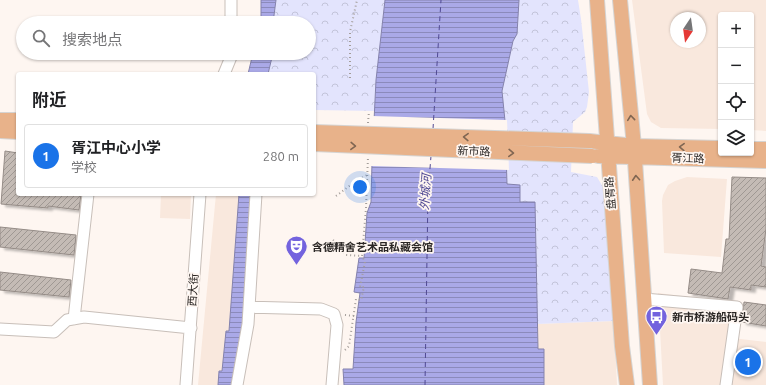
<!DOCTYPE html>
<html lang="zh">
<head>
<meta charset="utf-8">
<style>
	body { margin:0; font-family:Ubuntu,"Noto Sans SC",sans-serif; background:#f2f2f2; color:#202124 }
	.controls { position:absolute; right:12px; top:12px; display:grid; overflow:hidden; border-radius:4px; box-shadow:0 1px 3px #0004 }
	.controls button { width:36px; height:36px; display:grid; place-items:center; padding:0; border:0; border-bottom:1px solid #e0e0e0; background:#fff; color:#202124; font:20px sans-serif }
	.compass { position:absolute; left:670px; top:12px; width:36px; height:36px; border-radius:50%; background:#fff; box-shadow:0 1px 3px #0004; rotate:193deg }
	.you { position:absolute; left:360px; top:187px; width:14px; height:14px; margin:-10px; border:3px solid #fff; border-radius:50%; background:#1a73e8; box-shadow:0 0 0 6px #1a73e833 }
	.badge { display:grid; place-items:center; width:26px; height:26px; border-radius:50%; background:#1a73e8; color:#fff; font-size:13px; font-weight:700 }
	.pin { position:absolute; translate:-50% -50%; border:2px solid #fff; box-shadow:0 1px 4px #0006 }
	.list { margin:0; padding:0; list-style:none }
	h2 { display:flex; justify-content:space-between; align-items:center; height:52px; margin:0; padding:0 16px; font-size:17px }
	h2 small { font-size:13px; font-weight:400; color:#757577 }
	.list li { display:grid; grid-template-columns:26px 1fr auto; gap:12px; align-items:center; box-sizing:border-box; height:64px; margin:0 8px 8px; padding:0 8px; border:1px solid #e0e0e0; border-radius:4px }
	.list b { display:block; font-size:15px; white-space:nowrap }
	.list p { margin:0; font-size:13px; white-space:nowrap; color:#757577 }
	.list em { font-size:13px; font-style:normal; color:#757577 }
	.icon { flex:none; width:22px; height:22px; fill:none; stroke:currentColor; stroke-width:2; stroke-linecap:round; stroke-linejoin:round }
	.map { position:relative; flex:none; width:766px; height:385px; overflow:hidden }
	.search { position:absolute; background:#fff; box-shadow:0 1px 3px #0004; left:16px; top:16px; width:300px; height:44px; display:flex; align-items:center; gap:10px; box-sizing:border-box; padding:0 14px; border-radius:22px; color:#757577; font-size:15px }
	.panel { position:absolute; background:#fff; box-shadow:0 1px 3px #0004; left:16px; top:72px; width:300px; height:124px; border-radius:4px }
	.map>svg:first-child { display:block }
	.built { fill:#f9e8dd; fill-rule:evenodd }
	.park { fill:url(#park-crowns) }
	.water { fill:url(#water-rules); stroke:#8482ad }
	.pier { fill:#fef6f1 }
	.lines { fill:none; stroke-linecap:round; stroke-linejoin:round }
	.ferry { stroke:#504994; stroke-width:1; stroke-dasharray:5 4; stroke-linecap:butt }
	.building { fill:url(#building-hatch); stroke:#958c87; filter:url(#shadow) }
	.minor-casing { stroke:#c8bfb9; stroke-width:13 }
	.major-casing { stroke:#d5d4d3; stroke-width:16 }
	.path { stroke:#a49e9a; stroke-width:2; stroke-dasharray:1 3; stroke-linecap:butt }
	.minor { stroke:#fff; stroke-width:11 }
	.major { stroke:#e8b28a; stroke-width:14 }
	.major-bridge-casing { stroke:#d5d4d3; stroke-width:16; stroke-linecap:butt }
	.major-bridge { stroke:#e8b28a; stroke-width:14 }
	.oneway { stroke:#806652 }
	.labels { text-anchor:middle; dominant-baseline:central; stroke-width:3.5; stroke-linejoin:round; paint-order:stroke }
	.street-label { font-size:11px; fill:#2b2725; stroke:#fef6f1 }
	.poi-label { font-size:11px; font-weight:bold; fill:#2b2725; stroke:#fef6f1; text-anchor:start }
	.water-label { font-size:12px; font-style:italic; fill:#504994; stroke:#fef6f1 }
</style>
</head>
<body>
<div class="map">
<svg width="766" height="385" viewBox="0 0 766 385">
	<defs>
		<pattern id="park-crowns" width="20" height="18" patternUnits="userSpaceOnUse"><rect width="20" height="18" fill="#e3e4fd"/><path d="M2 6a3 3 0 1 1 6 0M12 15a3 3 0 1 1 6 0" fill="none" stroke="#c3c4d9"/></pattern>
		<pattern id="water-rules" width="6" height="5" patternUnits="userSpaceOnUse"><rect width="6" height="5" fill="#aaa9e7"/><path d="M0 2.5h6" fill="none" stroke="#8b8abb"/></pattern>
		<pattern id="building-hatch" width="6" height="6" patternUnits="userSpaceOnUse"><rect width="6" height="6" fill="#c4bbb5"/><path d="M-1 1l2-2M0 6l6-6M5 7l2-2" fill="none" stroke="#9f9893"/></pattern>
		<filter id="shadow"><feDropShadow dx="4.5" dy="2.5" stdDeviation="1" flood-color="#0004"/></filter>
	</defs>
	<rect width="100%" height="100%" fill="#fef6f1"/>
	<!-- built -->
	<path class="built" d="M632,0H766V131L751,130V15H721V129L661,128L651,122L647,114ZM676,18H700V42H676Z
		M687,177L727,179L721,257L664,253L662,201L663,195L668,185L675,181Z
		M161,194H191L190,219L160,218Z
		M216,194H239L229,332H226L222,371H219L218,385H198Z
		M658,293L738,303L732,338L766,342V385H663Z
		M614,321L617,385H544V349H538L537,324Z"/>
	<!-- park -->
	<path class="park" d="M276,0H385L376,80L375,111L314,110V74H268L273,53H309V23H273Z
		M519,0H578L581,19L589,92L587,107L585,112L573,122L571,172L597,177L603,187L605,200L614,321L537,324L535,203L519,202L507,184L505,121L502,91L513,41L517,34Z"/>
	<!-- water -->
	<path class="water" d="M261,0H276L273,23H261Z
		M385,0H519L517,34L513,41L502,91L505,121L507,184L520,185V202H535L538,349H544V385H344L343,369H353L356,322L360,293L354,292L359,258H364L367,213L371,202L372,162L376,80Z
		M253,53H273L268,74H248Z
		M239,194H250V218L244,292L247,293L235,385H218L219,371H222L226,331H229Z"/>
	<!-- pier -->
	<path class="pier" d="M372,116L507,120L509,170L370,166Z"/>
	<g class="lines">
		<!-- ferry -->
		<path class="ferry" d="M433,129L441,0
			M425,385L428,193L431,156"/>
	</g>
	<!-- building -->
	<path class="building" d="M5,151L18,153V194H81L79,210L48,206V208L1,204Z
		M732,177L766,178V229L761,266L766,267V287L751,285V290L730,287L728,299L688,293L691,269L722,273L726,239H729Z
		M0,227L76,235L74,255L0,247Z
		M0,272L71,280L69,297L0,290Z
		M744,302L766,305V326L742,322Z"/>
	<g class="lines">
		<defs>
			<path id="minor" d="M231,23V0
				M224,74L231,57V53
				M644,299L737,307L726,385
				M249,307L321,309L334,314L337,325L332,385
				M74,319L88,194
				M0,329L54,332L67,320L84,317L191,328
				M186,385L200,194
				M237,385L248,324L256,194"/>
			<path id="major" d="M597,0L622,346L627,385
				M620,0L634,146L650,385
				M0,120H18
				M0,131L18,132
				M589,141L634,146L721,148
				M751,149H766
				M598,156L766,161"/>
		</defs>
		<!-- minor casing -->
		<use href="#minor" class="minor-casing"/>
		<!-- major casing -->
		<use href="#major" class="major-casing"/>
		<!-- path -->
		<path class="path" d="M350,78V32L357,0
			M368,123L369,111
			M336,196L356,181L367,175
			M333,240L346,255L362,256
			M345,315L354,316
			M345,350L349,346L356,299L361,300L364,287H360L365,262L362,256L366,208L368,157"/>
		<!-- minor -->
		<use href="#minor" class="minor"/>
		<!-- major -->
		<use href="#major" class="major"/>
		<defs>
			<path id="major-bridge" d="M314,132L589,141
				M314,144L592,156"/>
		</defs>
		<!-- major-bridge casing -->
		<use href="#major-bridge" class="major-bridge-casing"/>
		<!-- major-bridge -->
		<use href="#major-bridge" class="major-bridge"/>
	</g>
	<!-- one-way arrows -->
	<defs><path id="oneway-chevron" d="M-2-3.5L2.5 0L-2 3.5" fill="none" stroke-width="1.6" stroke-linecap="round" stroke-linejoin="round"/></defs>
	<g class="oneway">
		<use href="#oneway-chevron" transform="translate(631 118) rotate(-96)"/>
		<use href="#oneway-chevron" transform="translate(466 137) rotate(-178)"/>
		<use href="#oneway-chevron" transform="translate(353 146) rotate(2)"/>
		<use href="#oneway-chevron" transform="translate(682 147) rotate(-178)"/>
		<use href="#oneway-chevron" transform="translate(511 153) rotate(2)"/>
		<use href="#oneway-chevron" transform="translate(636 178) rotate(-94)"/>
	</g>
	<!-- icons -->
	<defs>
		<symbol id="theatre-pin" viewBox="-11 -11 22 30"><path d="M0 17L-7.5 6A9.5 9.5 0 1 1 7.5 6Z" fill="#7363de" stroke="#fef6f1"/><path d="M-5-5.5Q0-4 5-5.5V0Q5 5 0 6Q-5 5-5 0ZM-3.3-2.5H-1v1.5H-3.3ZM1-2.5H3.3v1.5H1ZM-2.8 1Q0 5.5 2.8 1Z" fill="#fff"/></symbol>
		<symbol id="bus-pin" viewBox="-11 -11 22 30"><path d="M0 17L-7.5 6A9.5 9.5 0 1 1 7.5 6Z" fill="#7363de" stroke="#fef6f1"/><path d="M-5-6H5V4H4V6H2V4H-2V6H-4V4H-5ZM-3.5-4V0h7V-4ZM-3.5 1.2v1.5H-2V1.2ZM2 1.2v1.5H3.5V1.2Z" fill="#fff"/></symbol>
	</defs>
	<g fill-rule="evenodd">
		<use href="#theatre-pin" x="284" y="234" width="25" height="34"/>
		<use href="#bus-pin" x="644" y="304" width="25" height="34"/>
	</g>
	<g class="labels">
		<!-- street labels -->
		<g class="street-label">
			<text transform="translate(474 151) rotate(2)">新市路</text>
			<text transform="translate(688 158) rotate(2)">胥江路</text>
			<text transform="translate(610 193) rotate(-95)">盘胥路</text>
			<text transform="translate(193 290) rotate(-86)">西大街</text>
		</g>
		<!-- poi labels -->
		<g class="poi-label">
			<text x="312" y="247">含德精舍艺术品私藏会馆</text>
			<text x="672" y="317">新市桥游船码头</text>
		</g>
		<!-- water labels -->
		<g class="water-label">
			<text transform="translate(425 192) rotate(-86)">外城河</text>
		</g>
	</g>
</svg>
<div class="controls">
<button>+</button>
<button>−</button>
<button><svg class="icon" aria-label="locate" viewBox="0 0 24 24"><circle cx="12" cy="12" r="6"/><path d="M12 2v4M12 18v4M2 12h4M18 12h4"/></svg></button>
<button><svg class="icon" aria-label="layers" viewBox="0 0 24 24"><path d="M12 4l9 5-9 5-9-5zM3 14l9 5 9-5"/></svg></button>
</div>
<svg class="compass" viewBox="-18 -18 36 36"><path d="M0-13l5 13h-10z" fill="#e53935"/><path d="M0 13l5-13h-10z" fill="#757577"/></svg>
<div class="you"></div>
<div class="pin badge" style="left:748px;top:362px">1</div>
<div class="search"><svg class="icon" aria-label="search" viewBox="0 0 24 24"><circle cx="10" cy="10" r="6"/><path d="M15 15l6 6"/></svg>搜索地点</div>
<section class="panel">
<h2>附近<small></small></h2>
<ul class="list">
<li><span class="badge">1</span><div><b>胥江中心小学</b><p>学校</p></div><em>280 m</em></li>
</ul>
</section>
</div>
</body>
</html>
